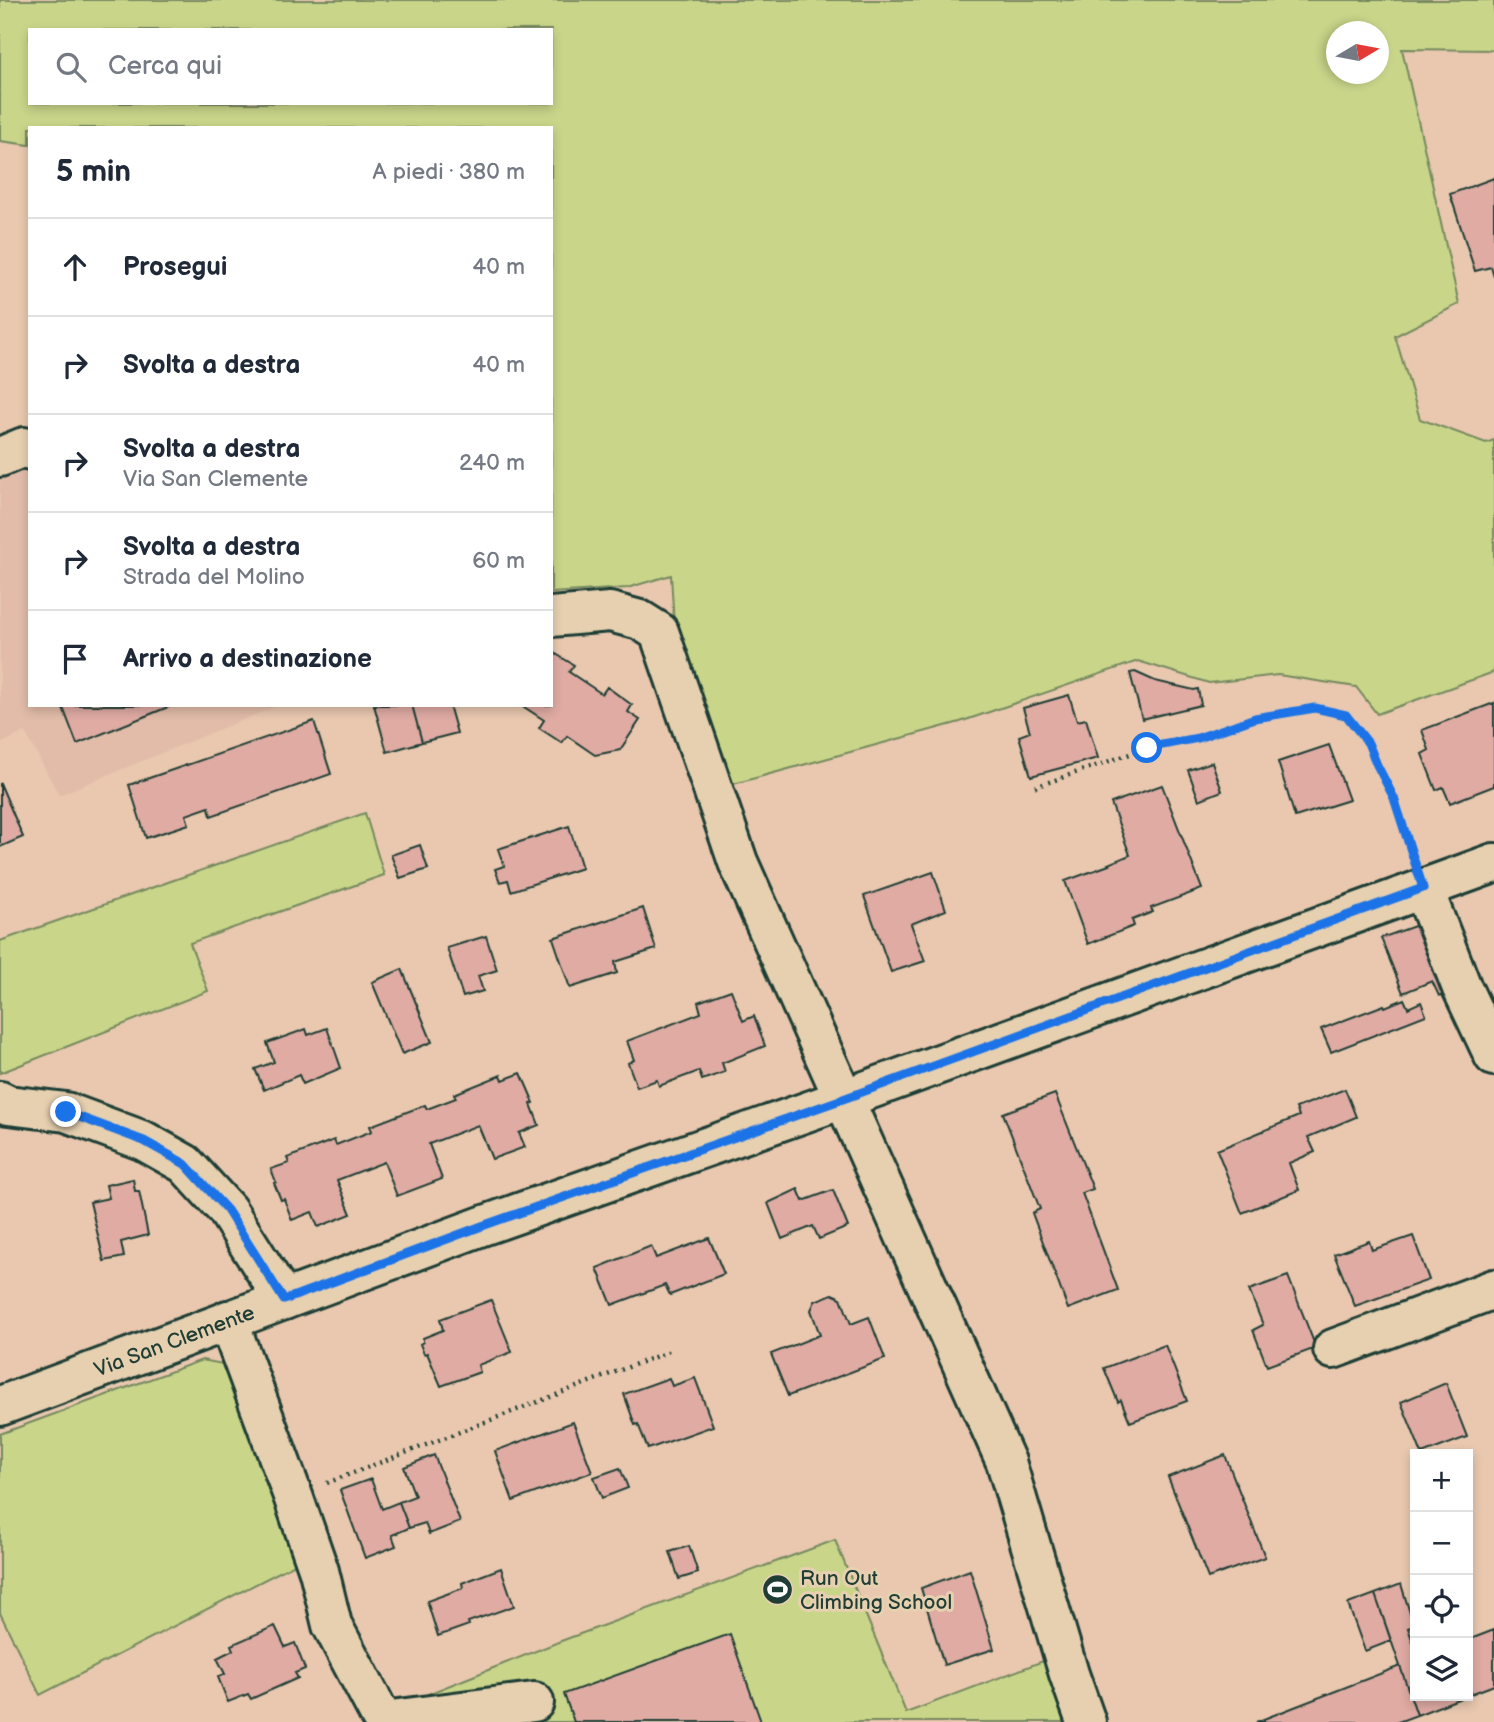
<!DOCTYPE html>
<html lang="it">
<head>
<meta charset="utf-8">
<style>
	body { margin:0; font-family:"Balsamiq Sans",sans-serif; background:#f2f2f3; color:#1f2937 }
	.controls { position:absolute; right:21px; bottom:21px; display:grid; overflow:hidden; border-radius:0px; box-shadow:0 4px 10px #0003 }
	.controls button { width:63px; height:63px; display:grid; place-items:center; padding:0; border:0; border-bottom:2px solid #e0e1e3; background:#fff; color:#1f2937; font:35px sans-serif }
	.compass { position:absolute; left:1326px; top:21px; width:63px; height:63px; border-radius:50%; background:#fff; box-shadow:0 4px 10px #0003; rotate:80deg }
	.stop { position:absolute; width:21px; height:21px; margin:-16px; border:5px solid #1a73e8; border-radius:50%; background:#fff }
	.stop.end { background:#1a73e8; border-color:#fff; box-shadow:0 2px 7px #0008 }
	.list { margin:0; padding:0; list-style:none }
	h2 { display:flex; justify-content:space-between; align-items:center; height:91px; margin:0; padding:0 28px; font-size:30px }
	h2 small { font-size:23px; font-weight:400; color:#747a83 }
	.list li { display:grid; grid-template-columns:46px 1fr auto; gap:21px; align-items:center; box-sizing:border-box; height:98px; padding:0 28px; border-top:2px solid #e0e1e3 }
	.list b { display:block; font-size:26px; white-space:nowrap }
	.list p { margin:0; font-size:23px; white-space:nowrap; color:#747a83 }
	.list em { font-size:23px; font-style:normal; color:#747a83 }
	.icon { flex:none; width:38px; height:38px; fill:none; stroke:currentColor; stroke-width:2; stroke-linecap:round; stroke-linejoin:round }
	.map { position:relative; flex:none; width:1494px; height:1722px; overflow:hidden }
	.search { position:absolute; background:#fff; box-shadow:0 4px 10px #0003; left:28px; top:28px; width:525px; height:77px; display:flex; align-items:center; gap:18px; box-sizing:border-box; padding:0 24px; border-radius:0px; color:#747a83; font-size:26px }
	.panel { position:absolute; background:#fff; box-shadow:0 4px 10px #0003; left:28px; top:126px; width:525px; height:581px; border-radius:0px }
	.map>svg:first-child { display:block }
	.built { fill:#e2bca9 }
	.green { fill:#c9d589; stroke:#74895e; stroke-width:2; fill-rule:evenodd }
	.building { fill:#dfaba3; stroke:#1f3d34; stroke-width:2 }
	.lines { fill:none; stroke-linecap:round; stroke-linejoin:round }
	.minor-casing { stroke:#1f3d34; stroke-width:44 }
	.path { stroke:#1f3d34; stroke-width:4.5; stroke-dasharray:2 5; stroke-linecap:butt }
	.minor { stroke:#e6d0b0; stroke-width:38 }
	.route { stroke:#1a73e8; stroke-width:9 }
	.labels { text-anchor:middle; dominant-baseline:central; stroke-width:6; stroke-linejoin:round; paint-order:stroke }
	.street-label { font-size:21px; fill:#1f3d34; stroke:#e6d0b0 }
	.poi-label { font-size:21px; fill:#1f3d34; stroke:#e6d0b0; text-anchor:start }
</style>
</head>
<body>
<div class="map">
<svg width="1494" height="1722" viewBox="0 0 1494 1722">
	<rect width="100%" height="100%" fill="#e9c8af"/>
	<filter id="ink" filterUnits="userSpaceOnUse"><feTurbulence type="fractalNoise" baseFrequency=".0143" numOctaves="2"/><feDisplacementMap in="SourceGraphic" scale="14" xChannelSelector="R" yChannelSelector="G"/><feConvolveMatrix kernelMatrix="1 2 1 2 8 2 1 2 1" color-interpolation-filters="sRGB"/></filter>
	<g filter="url(#ink)">
		<!-- built -->
		<path class="built" d="M0,437L30,444V705H279L59,795L25,732L0,744Z"/>
		<!-- green -->
		<path class="green" d="M0,0H1494V50L1402,49L1459,304L1395,336L1420,419L1486,443L1494,440V672L1377,714L1356,687L1278,675L1209,683L1138,661L960,722L726,786L674,626L671,575L627,588L551,593V128H30V145L0,141ZM30,30H551V103H30ZM1336,32H1378V74H1336Z
			M365,813L384,875L190,943L208,991L0,1073V941Z
			M202,1360L228,1365L299,1562L40,1695L0,1613V1434Z
			M835,1540L906,1713L1043,1661L1067,1722H392L395,1707L561,1641Z"/>
		<!-- building -->
		<path class="building" d="M1494,178V277L1491,267L1475,271L1450,194Z
			M551,651L574,665L569,672L602,694L607,687L632,705L628,712L640,720L620,750L595,755L567,736L562,743L539,728L544,720L521,705H551Z
			M1135,672L1155,681L1194,690L1198,689L1201,705L1142,719L1130,673Z
			M1069,695L1077,721L1086,719L1098,758L1031,776L1019,736L1030,732L1023,708Z
			M1494,703V786L1450,803L1443,787L1436,790L1422,754L1429,750L1422,730Z
			M62,705H173L77,744Z
			M374,705H412L422,742L387,752Z
			M412,705H449L457,733L422,742Z
			M314,721L331,774L211,816L209,807L186,815L189,824L146,838L129,785Z
			M1329,745L1349,800L1295,817L1278,762Z
			M1212,762L1222,791L1199,800L1188,770Z
			M0,783L23,837L0,847Z
			M1162,785L1202,889L1151,908L1153,912L1132,920L1134,926L1088,944L1065,881L1109,865L1108,864L1130,855L1111,803Z
			M569,826L582,868L511,891L508,880L500,882L495,869L504,866L498,849Z
			M420,845L428,869L400,878L391,855Z
			M933,872L946,910L911,924L925,961L891,972L864,896Z
			M643,908L656,949L615,962L617,973L570,988L553,938Z
			M1423,923L1451,991L1439,996L1432,981L1403,993L1381,938Z
			M486,936L497,970L478,976L483,991L463,997L447,948Z
			M402,969L432,1042L402,1054L372,982Z
			M731,990L743,1021L754,1016L765,1046L722,1063L725,1072L702,1080L699,1071L659,1086L657,1080L637,1087L628,1063L634,1060L627,1041L701,1013L698,1002Z
			M1404,999L1408,1008L1421,1002L1426,1015L1331,1052L1321,1029L1384,1005L1385,1007Z
			M327,1028L341,1068L303,1084L299,1075L264,1090L255,1069L274,1062L267,1043L306,1029L308,1035Z
			M521,1073L534,1103L531,1104L539,1125L519,1133L525,1147L492,1159L478,1125L429,1144L442,1179L397,1196L384,1162L337,1180L351,1214L318,1227L312,1212L292,1220L284,1199L281,1200L274,1183L276,1182L271,1169L289,1163L287,1158L334,1140L336,1145L372,1131L370,1126L425,1105L427,1109L456,1098L454,1094L501,1075L503,1080Z
			M1345,1089L1356,1117L1308,1137L1315,1152L1289,1163L1299,1190L1242,1213L1217,1150L1299,1116L1296,1108Z
			M1055,1094L1093,1189L1082,1193L1118,1290L1068,1309L1032,1213L1040,1209L1003,1113Z
			M133,1179L135,1191H139L148,1235L121,1242L124,1257L104,1261L90,1202L109,1198L106,1185Z
			M798,1189L803,1201L833,1190L848,1227L819,1239L813,1226L782,1239L768,1203Z
			M1413,1236L1429,1280L1355,1306L1334,1254L1369,1241L1372,1250Z
			M709,1238L724,1274L670,1295L665,1285L612,1305L597,1268L651,1246L656,1258Z
			M1288,1276L1316,1348L1267,1366L1253,1330L1263,1325L1249,1290Z
			M832,1294L841,1298L851,1324L869,1317L885,1359L788,1396L771,1354L820,1335L811,1310L815,1301Z
			M491,1300L512,1352L478,1365L480,1372L441,1386L427,1353L424,1354L420,1344L423,1342V1338L443,1330L440,1319Z
			M1165,1345L1187,1401L1130,1422L1121,1400L1118,1402L1104,1368Z
			M669,1378L672,1386L695,1378L713,1426L648,1449L638,1424L635,1425L624,1394Z
			M1446,1383L1467,1437L1422,1454L1401,1402Z
			M573,1422L592,1472L513,1501L495,1451Z
			M434,1455L460,1522L429,1534L425,1523L409,1528L399,1502L415,1496L404,1467Z
			M1225,1455L1265,1557L1208,1578L1168,1477Z
			M620,1468L628,1488L602,1498L594,1477Z
			M371,1479L382,1509L399,1502L409,1528L392,1535L396,1546L365,1558L340,1490Z
			M689,1546L698,1573L679,1579L670,1552Z
			M501,1568L514,1606L468,1622L469,1625L438,1636L427,1601L463,1588L462,1583Z
			M970,1570L994,1649L944,1665L921,1588Z
			M1401,1584L1414,1626L1408,1628L1415,1648V1696H1466L1417,1715L1375,1594Z
			M1375,1594L1391,1641L1365,1651L1348,1604Z
			M275,1626L285,1647L295,1643L305,1669L295,1673L298,1678L251,1699L248,1694L228,1702L218,1677L225,1674L217,1658L233,1650L231,1645Z
			M1494,1630V1685L1468,1695V1640Z
			M730,1634L761,1722H574L564,1694Z
			M1400,1666L1417,1715L1398,1722H1256Z"/>
		<g class="lines">
			<defs>
				<g id="minor">
					<path d="M0,457L24,447L30,450"/>
					<path d="M551,617L610,612L640,620L659,632L738,862L1006,1462L1069,1674L1086,1722"/>
					<path d="M1423,888L1462,988L1494,1056"/>
					<path d="M0,1101L8,1105L66,1112L144,1141L185,1164L227,1210L284,1300"/>
					<path d="M228,1320L293,1496L319,1571L332,1625L383,1721L534,1702"/>
					<path d="M1333,1349L1494,1289"/>
					<path id="s1" d="M0,1406L482,1226L843,1099L1494,863"/>
				</g>
			</defs>
			<!-- minor casing -->
			<use href="#minor" class="minor-casing"/>
			<!-- path -->
			<path class="path" d="M1035,787L1147,748L1198,738L1255,718L1315,708L1346,715L1368,743L1377,765L1394,798L1412,854
				M327,1483L670,1351"/>
			<!-- minor -->
			<use href="#minor" class="minor"/>
		</g>
	</g>
	<g class="lines" filter="url(#ink)">
		<!-- route -->
		<path class="route" d="M66,1112L144,1141L185,1164L227,1210L284,1300L482,1226L843,1099L1423,888L1394,798L1377,765L1368,743L1346,715L1315,708L1255,718L1198,738L1147,748"/>
	</g>
	<!-- icons -->
	<defs>
		<symbol id="stadium-disc" viewBox="-11 -11 22 22"><circle r="9.5" fill="#1f3d34" stroke="#e6d0b0"/><path d="M0-5a6.5 5 0 1 0 0 10a6.5 5 0 1 0 0-10ZM-3.5-1.8h7v3.6h-7Z" fill="#fff"/></symbol>
	</defs>
	<g fill-rule="evenodd">
		<use href="#stadium-disc" x="760" y="1572" width="35" height="35"/>
	</g>
	<g class="labels">
		<!-- street labels -->
		<g class="street-label">
			<text stroke="none"><textPath href="#s1" startOffset="186">Via San Clemente</textPath></text>
		</g>
		<!-- poi labels -->
		<g class="poi-label">
			<text x="800" y="1578">Run Out<tspan x="800" dy="24">Climbing School</tspan></text>
		</g>
	</g>
</svg>
<div class="controls">
<button>+</button>
<button>−</button>
<button><svg class="icon" aria-label="locate" viewBox="0 0 24 24"><circle cx="12" cy="12" r="6"/><path d="M12 2v4M12 18v4M2 12h4M18 12h4"/></svg></button>
<button><svg class="icon" aria-label="layers" viewBox="0 0 24 24"><path d="M12 4l9 5-9 5-9-5zM3 14l9 5 9-5"/></svg></button>
</div>
<svg class="compass" viewBox="-18 -18 36 36"><path d="M0-13l5 13h-10z" fill="#e53935"/><path d="M0 13l5-13h-10z" fill="#747a83"/></svg>
<div class="stop" style="left:1147px;top:748px"></div>
<div class="stop end" style="left:66px;top:1112px"></div>
<div class="search"><svg class="icon" aria-label="search" viewBox="0 0 24 24"><circle cx="10" cy="10" r="6"/><path d="M15 15l6 6"/></svg>Cerca qui</div>
<section class="panel">
<h2>5 min<small>A piedi · 380 m</small></h2>
<ul class="list">
<li><svg class="icon" aria-label="ahead" viewBox="0 0 24 24"><path d="M12 20V5M6 11l6-6 6 6"/></svg><div><b>Prosegui</b></div><em>40 m</em></li>
<li><svg class="icon" aria-label="right" viewBox="0 0 24 24"><path d="M7 20v-9h11M14 6l5 5-5 5"/></svg><div><b>Svolta a destra</b></div><em>40 m</em></li>
<li><svg class="icon" aria-label="right" viewBox="0 0 24 24"><path d="M7 20v-9h11M14 6l5 5-5 5"/></svg><div><b>Svolta a destra</b><p>Via San Clemente</p></div><em>240 m</em></li>
<li><svg class="icon" aria-label="right" viewBox="0 0 24 24"><path d="M7 20v-9h11M14 6l5 5-5 5"/></svg><div><b>Svolta a destra</b><p>Strada del Molino</p></div><em>60 m</em></li>
<li><svg class="icon" aria-label="arrive" viewBox="0 0 24 24"><path d="M6 21V4h12l-3 4 3 4H6"/></svg><div><b>Arrivo a destinazione</b></div></li>
</ul>
</section>
</div>
</body>
</html>
